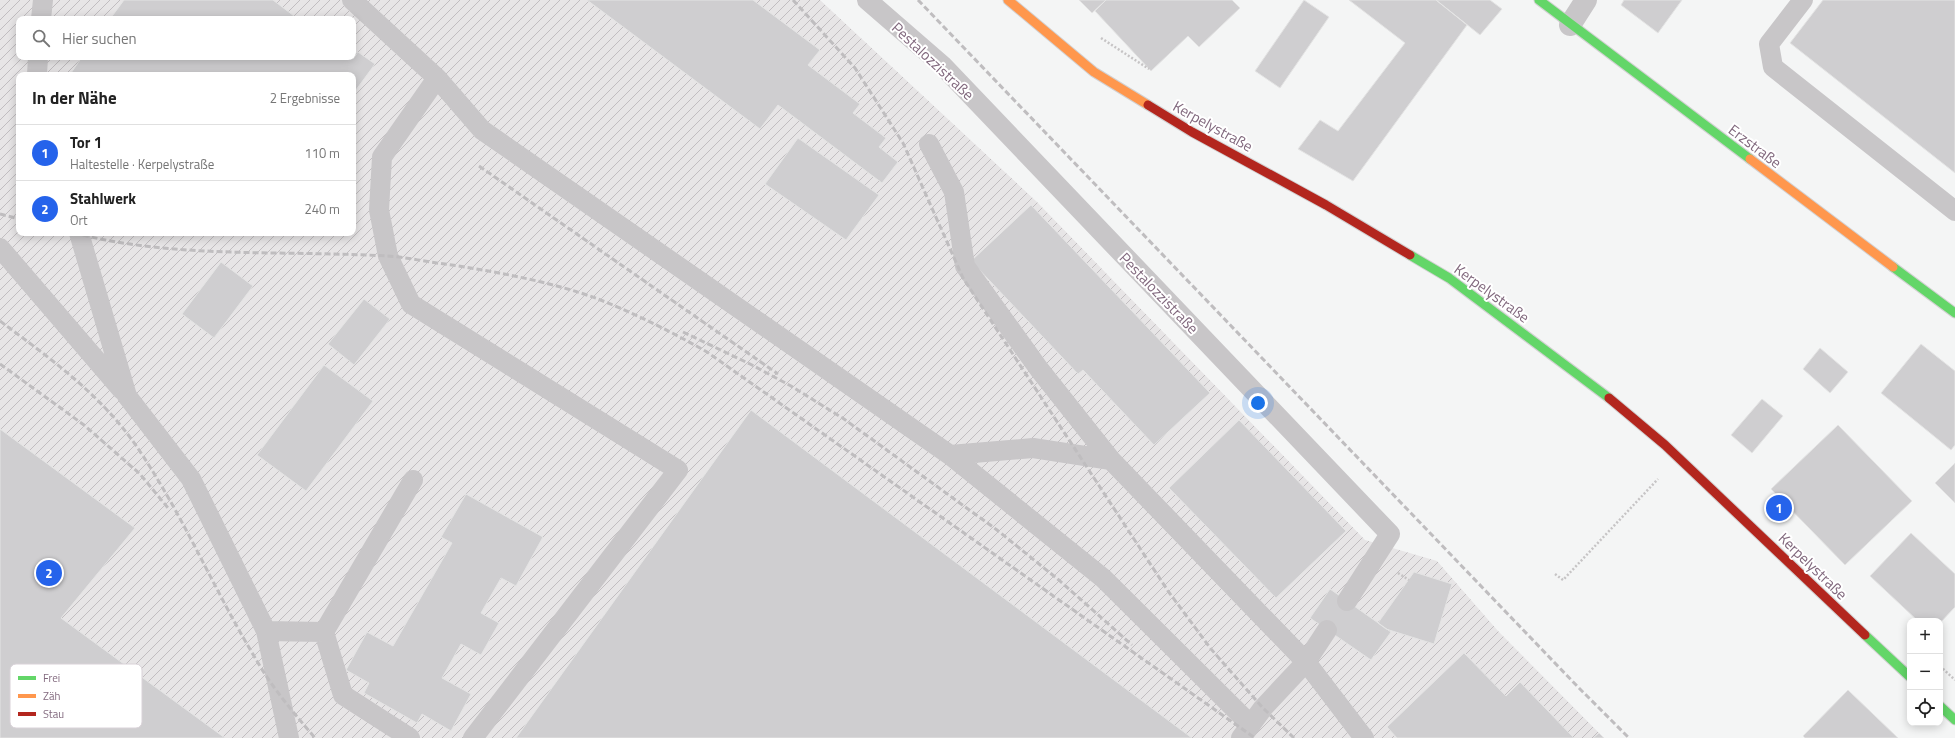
<!DOCTYPE html>
<html lang="de">
<head>
<meta charset="utf-8">
<style>
	body { margin:0; font-family:"Titillium Web",sans-serif; background:#f6f6f6; color:#222 }
	.controls { position:absolute; right:12px; bottom:12px; display:grid; overflow:hidden; border-radius:8px; box-shadow:0 2px 10px #0003 }
	.controls button { width:36px; height:36px; display:grid; place-items:center; padding:0; border:0; border-bottom:1px solid #e0e0e0; background:#fff; color:#222; font:20px sans-serif }
	.you { position:absolute; left:1258px; top:403px; width:14px; height:14px; margin:-10px; border:3px solid #fff; border-radius:50%; background:#1a73e8; box-shadow:0 0 0 6px #1a73e833 }
	.badge { display:grid; place-items:center; width:26px; height:26px; border-radius:50%; background:#2563eb; color:#fff; font-size:13px; font-weight:700 }
	.pin { position:absolute; translate:-50% -50%; border:2px solid #fff; box-shadow:0 1px 4px #0006 }
	.list { margin:0; padding:0; list-style:none }
	h2 { display:flex; justify-content:space-between; align-items:center; height:52px; margin:0; padding:0 16px; font-size:17px }
	h2 small { font-size:13px; font-weight:400; color:#767676 }
	.list li { display:grid; grid-template-columns:26px 1fr auto; gap:12px; align-items:center; box-sizing:border-box; height:56px; padding:0 16px; border-top:1px solid #e0e0e0 }
	.list b { display:block; font-size:15px; white-space:nowrap }
	.list p { margin:0; font-size:13px; white-space:nowrap; color:#767676 }
	.list em { font-size:13px; font-style:normal; color:#767676 }
	.icon { flex:none; width:22px; height:22px; fill:none; stroke:currentColor; stroke-width:2; stroke-linecap:round; stroke-linejoin:round }
	.map { position:relative; flex:none; width:1955px; height:738px; overflow:hidden }
	.search { position:absolute; background:#fff; box-shadow:0 2px 10px #0003; left:16px; top:16px; width:340px; height:44px; display:flex; align-items:center; gap:10px; box-sizing:border-box; padding:0 14px; border-radius:8px; color:#767676; font-size:15px }
	.panel { position:absolute; background:#fff; box-shadow:0 2px 10px #0003; left:16px; top:72px; width:340px; height:164px; border-radius:8px }
	.map>svg:first-child { display:block }
	.industrial { fill:url(#industrial-furrows); fill-rule:evenodd }
	.building { fill:#cfced0; stroke:#e4e4e4 }
	.lines { fill:none; stroke-linecap:round; stroke-linejoin:round }
	.fast-casing { stroke:#d2d1d2; stroke-width:11 }
	.slow-casing { stroke:#d2d1d2; stroke-width:11 }
	.jam-casing { stroke:#d2d1d2; stroke-width:11 }
	.path { stroke:#c6c4c5; stroke-width:2.5; stroke-dasharray:2 2; stroke-linecap:butt }
	.lane { stroke:#c8c6c8; stroke-width:20 }
	.street { stroke:#c8c6c8; stroke-width:22 }
	.fast { stroke:#63d668; stroke-width:9 }
	.slow { stroke:#ff974d; stroke-width:9 }
	.jam { stroke:#b3261e; stroke-width:9 }
	.rail { stroke:#bfbdbf; stroke-width:3; stroke-dasharray:6 3; stroke-linecap:butt }
	.labels { text-anchor:middle; dominant-baseline:central; stroke-width:4; stroke-linejoin:round; paint-order:stroke }
	.street-label { font-size:15px; fill:#81687d; stroke:#fff }
	.key { fill:#fff; stroke:#d9d2d8; stroke-width:1 }
	.key-label { font-size:11px; fill:#81687d }
</style>
</head>
<body>
<div class="map">
<svg width="1955" height="738" viewBox="0 0 1955 738">
	<defs>
		<pattern id="industrial-furrows" width="10" height="10" patternUnits="userSpaceOnUse"><rect width="10" height="10" fill="#e7e5e6"/><path d="M-1 1l2-2M0 10L10 0M9 11l2-2" fill="none" stroke="#c1bdc0"/></pattern>
	</defs>
	<rect width="100%" height="100%" fill="#f4f5f5"/>
	<!-- industrial -->
	<path class="industrial" d="M0,0H820L1037,202L1365,540L1437,561L1498,631L1604,738H0ZM19,19H353V57H19ZM19,75H353V233H19Z"/>
	<!-- building -->
	<path class="building" d="M124,0H273L298,19H110Z
		M587,0H753L820,50L808,65L860,104L853,113L886,138L879,147L898,162L882,183L778,105L760,129Z
		M1079,0H1106L1092,13Z
		M1106,0H1232L1240,8L1199,47L1188,36L1151,71L1095,11Z
		M1304,0L1329,17L1280,88L1255,71Z
		M1349,0H1436L1467,25L1353,181L1298,149L1320,120L1338,131L1405,43Z
		M1436,0H1490L1502,9L1480,35Z
		M1624,0H1682L1658,33L1621,5Z
		M1823,0H1955V173L1790,43Z
		M358,52L375,64L353,94V75H74L71,73L82,57H350L353,59Z
		M798,138L879,195L846,240L765,184Z
		M1031,205L1210,393L1154,445L1083,370L1078,374L971,261Z
		M221,262L253,286L214,338L182,314Z
		M364,299L390,319L354,365L328,344Z
		M1921,344L1955,371V445L1951,450L1881,393Z
		M1820,348L1848,372L1830,393L1803,369Z
		M324,365L373,401L306,491L257,455Z
		M1762,399L1783,416L1752,453L1731,435Z
		M751,410L1192,738H516Z
		M1239,420L1346,531L1276,598L1169,488Z
		M1838,425L1912,501L1845,565L1771,489Z
		M0,429L135,528L61,618L225,738H0Z
		M1955,463V503L1935,483Z
		M466,494L543,537L516,586L501,578L481,613L499,623L481,655L461,644L442,678L471,694L451,731L422,714L417,723L364,693L369,683L346,670L367,632L393,646L452,543L441,537Z
		M1911,533L1955,574V607L1940,623V621H1918L1870,576Z
		M1414,572L1452,584L1434,644L1386,629L1378,623Z
		M1330,589L1391,632L1371,660L1310,618Z
		M1464,653L1506,696L1520,682L1574,738H1397L1387,727Z
		M1848,690L1898,738H1805L1803,736Z
		M1599,733L1604,738H1593Z"/>
	<g class="lines">
		<defs>
			<path id="fast" d="M1539,0L1750,159
				M1410,255L1449,278L1609,398
				M1893,267L1955,313
				M1865,635L1910,677
				M1940,706L1955,720"/>
			<path id="slow" d="M1008,0L1094,72L1148,105
				M1750,159L1893,267"/>
			<path id="jam" d="M1148,105L1192,132L1326,205L1410,255
				M1609,398L1665,445L1865,635"/>
		</defs>
		<!-- fast casing -->
		<use href="#fast" class="fast-casing"/>
		<!-- slow casing -->
		<use href="#slow" class="slow-casing"/>
		<!-- jam casing -->
		<use href="#jam" class="jam-casing"/>
		<!-- path -->
		<path class="path" d="M1101,38L1149,69
			M1398,573L1409,580
			M1555,574L1563,580L1658,479
			M1940,666L1955,680"/>
		<!-- lane -->
		<path class="lane" d="M352,0L437,78L482,130L950,455L1103,578L1251,725
			M867,0L942,65L1390,534L1347,601
			M1803,0L1769,44L1773,67L1955,211
			M41,19L43,0
			M37,75L38,57
			M437,78L382,157L379,210L388,256L411,304L678,470L473,738
			M929,144L954,192L965,266L1039,369L1111,460
			M79,233L127,396L191,479L266,631L289,738
			M0,248L122,390
			M950,455L1033,448L1111,460L1306,662L1364,738
			M266,631L324,632
			M410,738L343,695L324,632L413,480
			M1241,738L1263,708L1306,662L1327,630"/>
		<!-- street -->
		<path class="street" d="M1570,25L1586,0"/>
		<!-- fast -->
		<use href="#fast" class="fast"/>
		<!-- slow -->
		<use href="#slow" class="slow"/>
		<!-- jam -->
		<use href="#jam" class="jam"/>
		<!-- rail -->
		<path class="rail" d="M793,0L855,68L903,143L963,278L1168,591L1211,649L1263,708L1294,738
			M918,0L1577,686L1629,738
			M479,166L778,374
			M0,214L19,219
			M74,233C175,259 283,250 387,256C406,257 426,262 445,264C493,271 553,282 598,299C636,314 672,332 707,352L1255,738
			M0,321C51,359 103,396 139,450C184,517 215,592 257,661C273,689 294,713 315,738
			M683,332L750,364L791,386L844,419L997,530L1060,581L1132,645
			M0,364L84,425L140,474L168,508"/>
	</g>
	<g class="labels">
		<!-- street labels -->
		<g class="street-label">
			<text transform="translate(933 61) rotate(43)">Pestalozzistraße</text>
			<text transform="translate(1213 126) rotate(29)">Kerpelystraße</text>
			<text transform="translate(1755 146) rotate(37)">Erzstraße</text>
			<text transform="translate(1159 293) rotate(46)">Pestalozzistraße</text>
			<text transform="translate(1492 293) rotate(36)">Kerpelystraße</text>
			<text transform="translate(1813 566) rotate(44)">Kerpelystraße</text>
		</g>
	</g>
	<!-- legend -->
	<rect x="10" y="664" width="132" height="64" rx="6" class="key"/>
	<rect x="18" y="676" width="18" height="4" fill="#63d668"/>
	<rect x="18" y="694" width="18" height="4" fill="#ff974d"/>
	<rect x="18" y="712" width="18" height="4" fill="#b3261e"/>
	<g class="key-label">
		<text x="43" y="682">Frei</text>
		<text x="43" y="700">Zäh</text>
		<text x="43" y="718">Stau</text>
	</g>
</svg>
<div class="controls">
<button>+</button>
<button>−</button>
<button><svg class="icon" aria-label="locate" viewBox="0 0 24 24"><circle cx="12" cy="12" r="6"/><path d="M12 2v4M12 18v4M2 12h4M18 12h4"/></svg></button>
</div>
<div class="you"></div>
<div class="pin badge" style="left:1779px;top:508px">1</div>
<div class="pin badge" style="left:49px;top:573px">2</div>
<div class="search"><svg class="icon" aria-label="search" viewBox="0 0 24 24"><circle cx="10" cy="10" r="6"/><path d="M15 15l6 6"/></svg>Hier suchen</div>
<section class="panel">
<h2>In der Nähe<small>2 Ergebnisse</small></h2>
<ul class="list">
<li><span class="badge">1</span><div><b>Tor 1</b><p>Haltestelle · Kerpelystraße</p></div><em>110 m</em></li>
<li><span class="badge">2</span><div><b>Stahlwerk</b><p>Ort</p></div><em>240 m</em></li>
</ul>
</section>
</div>
</body>
</html>
